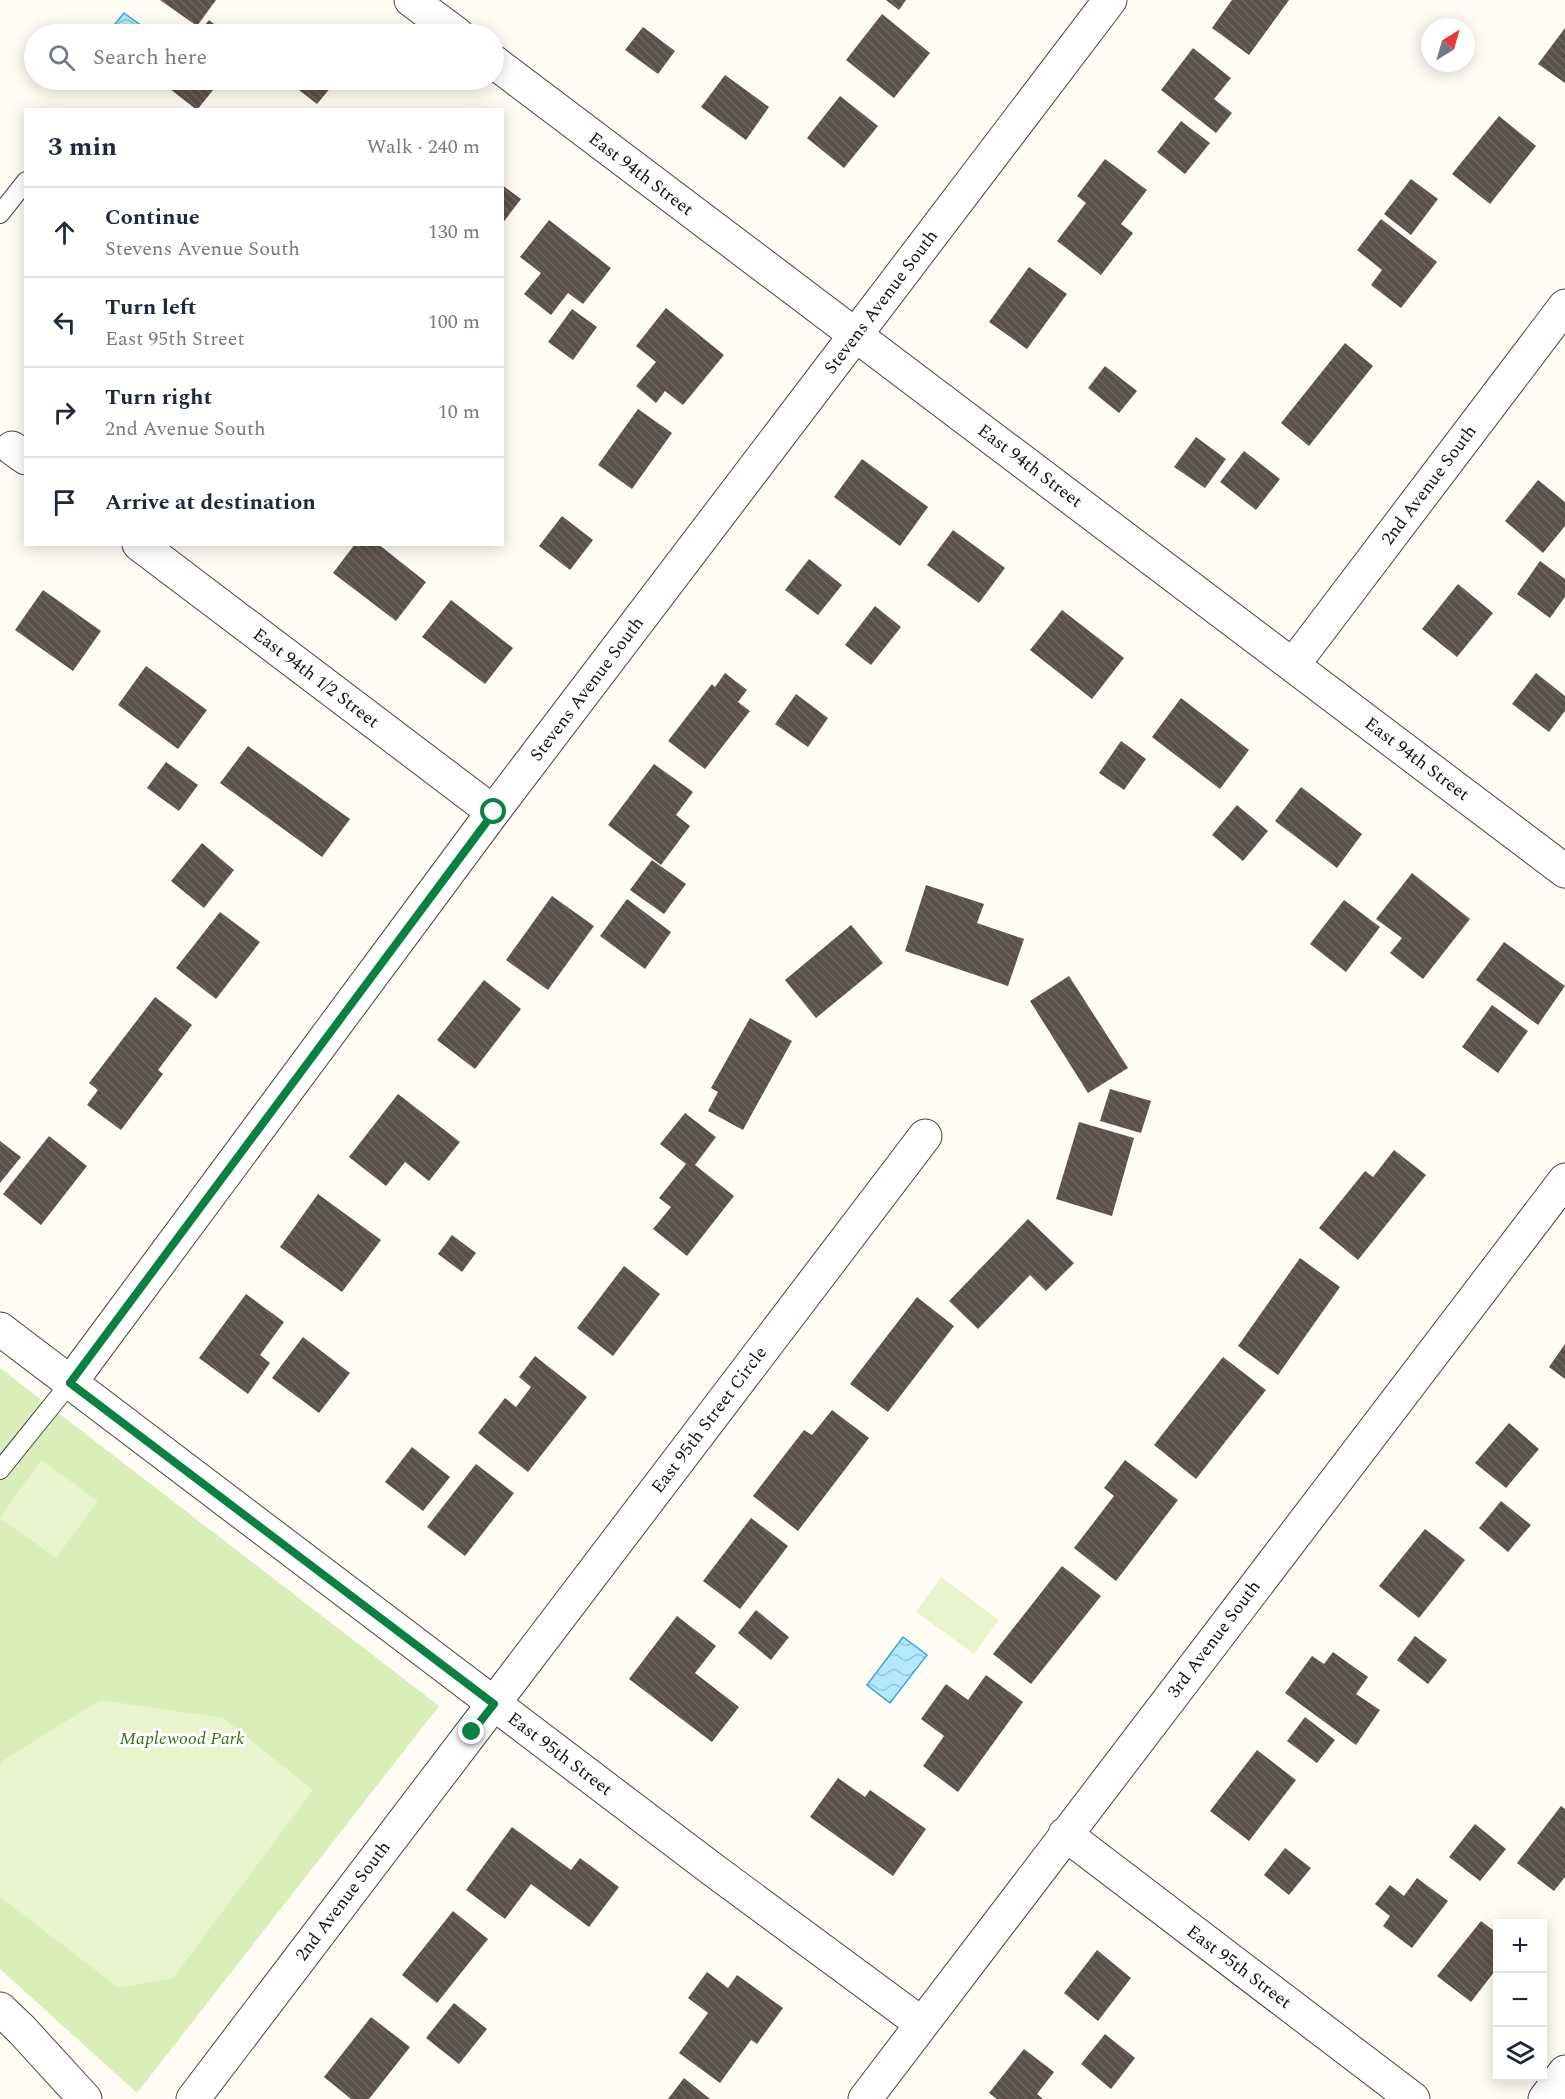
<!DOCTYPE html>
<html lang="en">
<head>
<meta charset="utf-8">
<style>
	body { margin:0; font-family:Spectral,serif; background:#f2f2f3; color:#1f2937 }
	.controls { position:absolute; right:18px; bottom:18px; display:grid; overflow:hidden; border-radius:0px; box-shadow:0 3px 15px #0003 }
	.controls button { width:54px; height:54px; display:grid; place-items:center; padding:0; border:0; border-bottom:2px solid #e0e1e3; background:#fff; color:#1f2937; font:30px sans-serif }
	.compass { position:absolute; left:1421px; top:18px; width:54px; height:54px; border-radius:50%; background:#fff; box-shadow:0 3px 15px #0003; rotate:37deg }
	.stop { position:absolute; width:18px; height:18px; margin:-14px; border:4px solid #0b8043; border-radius:50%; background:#fff }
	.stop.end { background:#0b8043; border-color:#fff; box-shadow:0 2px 6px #0008 }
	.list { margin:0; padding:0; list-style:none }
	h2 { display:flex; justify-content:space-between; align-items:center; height:78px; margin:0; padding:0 24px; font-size:26px }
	h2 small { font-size:20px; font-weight:400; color:#747a83 }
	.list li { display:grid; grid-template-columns:39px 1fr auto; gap:18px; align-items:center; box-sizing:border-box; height:90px; padding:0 24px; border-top:2px solid #e0e1e3 }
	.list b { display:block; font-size:22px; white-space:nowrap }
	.list p { margin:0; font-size:20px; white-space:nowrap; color:#747a83 }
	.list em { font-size:20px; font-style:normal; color:#747a83 }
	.icon { flex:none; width:33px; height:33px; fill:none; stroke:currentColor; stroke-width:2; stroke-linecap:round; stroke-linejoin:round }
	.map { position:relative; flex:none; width:1565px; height:2099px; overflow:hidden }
	.search { position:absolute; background:#fff; box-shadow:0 3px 15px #0003; left:24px; top:24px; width:480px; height:66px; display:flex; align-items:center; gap:15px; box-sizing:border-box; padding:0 21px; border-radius:33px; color:#747a83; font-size:22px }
	.panel { position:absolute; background:#fff; box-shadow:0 3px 15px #0003; left:24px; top:108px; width:480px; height:438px; border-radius:0px }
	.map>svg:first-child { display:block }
	.park { fill:#daeeb9 }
	.pitch { fill:#eaf4cc }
	.water { fill:url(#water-waves); stroke:#34a8da; stroke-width:1.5 }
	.building { fill:url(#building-back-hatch) }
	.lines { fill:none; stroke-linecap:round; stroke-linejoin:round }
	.lane-casing { stroke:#444; stroke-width:20 }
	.street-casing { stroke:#444; stroke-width:35 }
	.lane { stroke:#fff; stroke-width:18 }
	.street { stroke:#fff; stroke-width:33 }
	.route { stroke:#0b8043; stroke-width:8 }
	.labels { text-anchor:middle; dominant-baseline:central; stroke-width:6; stroke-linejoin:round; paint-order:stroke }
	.street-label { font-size:18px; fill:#111; stroke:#fff }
	.park-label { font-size:18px; font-style:italic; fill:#347019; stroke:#fff }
</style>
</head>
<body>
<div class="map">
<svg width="1565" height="2099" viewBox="0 0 1565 2099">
	<defs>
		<pattern id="water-waves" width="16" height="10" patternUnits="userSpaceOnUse" patternTransform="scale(1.5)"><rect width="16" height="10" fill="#b4e8fc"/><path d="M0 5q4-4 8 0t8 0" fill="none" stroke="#9ac6d7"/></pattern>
		<pattern id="building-back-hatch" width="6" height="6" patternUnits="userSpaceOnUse" patternTransform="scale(1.5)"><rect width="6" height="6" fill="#5b504c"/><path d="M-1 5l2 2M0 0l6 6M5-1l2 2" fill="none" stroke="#6e6562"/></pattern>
	</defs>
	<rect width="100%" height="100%" fill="#fffcf4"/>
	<!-- park -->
	<path class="park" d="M0,1368L439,1706L137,2093L0,1969Z"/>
	<!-- pitch -->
	<path class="pitch" d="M41,1460L98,1501L56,1558L0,1518Z
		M941,1577L999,1620L974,1654L916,1612Z
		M100,1700L223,1718L313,1790L173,1978L119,1988L0,1897V1764L5,1759Z"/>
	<!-- water -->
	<path class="water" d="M124,13L153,34H107Z
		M903,1637L927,1655L890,1703L867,1685Z"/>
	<!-- building -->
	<path class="building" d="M160,0H216L197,26Z
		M886,0H906L899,10Z
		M1232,0H1289L1249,55L1212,28Z
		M882,14L930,53L894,98L846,60Z
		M209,20L227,34H198Z
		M643,27L675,51L658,74L625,50Z
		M1565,28V83L1538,64Z
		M1193,48L1231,78L1214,99L1232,113L1216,133L1161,90Z
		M725,75L769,107L746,140L701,107Z
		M163,80H221L197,110L161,82Z
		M286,80H337L317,104Z
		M840,96L878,126L844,168L807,138Z
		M1499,116L1536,146L1490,204L1452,174Z
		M1181,121L1210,143L1185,174L1157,152Z
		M1105,159L1147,190L1121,224L1133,233L1101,275L1057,241L1086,203L1077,196Z
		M1411,179L1438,199L1411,235L1384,214Z
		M502,185L521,199L502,224Z
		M1381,219L1437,262L1401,308L1371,285L1382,270L1357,250Z
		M549,220L611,268L583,304L568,293L551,315L524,294L541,273L520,257Z
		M1029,267L1067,294L1027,349L989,322Z
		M666,308L724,355L683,405L665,391L656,403L636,386L656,362L636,346Z
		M572,309L597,327L573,360L548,342Z
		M1345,343L1373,366L1309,446L1281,423Z
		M1105,366L1137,391L1119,413L1088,388Z
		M638,409L672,433L632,489L598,465Z
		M1196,437L1226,459L1205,488L1174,467Z
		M1244,451L1280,479L1256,510L1220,482Z
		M862,459L928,507L900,546L834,497Z
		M1538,480L1565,502V526L1543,553L1505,521Z
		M562,516L593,540L570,570L539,546Z
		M953,530L1005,568L979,603L927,565Z
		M355,544H378L426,582L396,621L333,573Z
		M809,559L842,585L818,615L785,590Z
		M1540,561L1565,579V597L1550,618L1517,594Z
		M1458,584L1493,613L1457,657L1422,629Z
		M43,590L101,631L73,671L15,630Z
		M451,600L513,648L485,684L422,637Z
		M875,606L901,627L871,665L845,645Z
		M1062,610L1124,658L1092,699L1030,650Z
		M146,666L207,710L178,749L118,705Z
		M725,673L747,690L738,702L750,711L705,769L668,741L712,684L715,687Z
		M1536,673L1565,696V711L1549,732L1512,704Z
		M796,694L828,718L808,747L775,724Z
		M1181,698L1249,750L1220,789L1152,737Z
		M1121,741L1146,759L1124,790L1099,773Z
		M248,746L350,819L322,857L220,783Z
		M166,762L198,785L179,811L147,788Z
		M654,764L693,792L676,815L690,826L661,865L608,825Z
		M1301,787L1362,834L1337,868L1275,821Z
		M1237,805L1268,831L1243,861L1212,835Z
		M202,843L234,870L204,908L171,881Z
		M652,860L686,884L664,914L630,890Z
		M1412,873L1470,919L1423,979L1390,953L1402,938L1376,919Z
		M926,885L984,904L977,923L1024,939L1008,986L905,951Z
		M552,896L594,926L548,990L506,960Z
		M627,899L671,932L645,969L600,936Z
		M1344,900L1380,927L1346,972L1310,944Z
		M220,912L260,942L216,999L176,968Z
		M851,925L883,963L816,1018L785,980Z
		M1504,942L1565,986L1538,1025L1476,980Z
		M1069,976L1128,1068L1088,1093L1030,1001Z
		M484,980L521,1009L475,1069L437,1040Z
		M155,997L192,1025L158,1070L163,1074L121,1130L87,1105L98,1090L89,1083Z
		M1492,1005L1528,1031L1498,1073L1462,1047Z
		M750,1018L792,1041L743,1130L708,1111L718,1092L711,1088Z
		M1110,1089L1151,1101L1141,1133L1100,1121Z
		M398,1094L460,1142L429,1181L405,1162L386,1186L349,1157Z
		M685,1113L716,1137L695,1165L734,1196L687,1256L653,1229L671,1207L659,1198L686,1164L660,1144Z
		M1079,1122L1134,1138L1112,1216L1056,1199Z
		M49,1136L87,1166L41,1225L3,1194Z
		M0,1141L21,1157L0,1183Z
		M1394,1150L1426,1175L1358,1260L1319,1228L1365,1171L1373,1177Z
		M318,1194L381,1240L342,1292L280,1247Z
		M1028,1219L1074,1263L1046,1291L1030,1275L978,1329L949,1301Z
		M452,1235L476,1253L462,1272L438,1254Z
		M1300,1258L1340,1287L1278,1375L1238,1346Z
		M624,1266L660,1294L613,1356L577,1328Z
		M246,1294L284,1322L260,1355L270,1363L248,1394L199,1358Z
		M917,1297L954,1326L888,1412L850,1384Z
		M303,1337L350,1373L319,1413L272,1378Z
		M1565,1344V1379L1549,1367Z
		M535,1356L587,1397L528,1472L478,1433L505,1398L516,1407L531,1387L519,1377Z
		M1223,1357L1266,1390L1196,1479L1154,1445Z
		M832,1410L869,1438L798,1531L753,1496L804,1430L812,1435Z
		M1509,1423L1539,1449L1506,1488L1475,1463Z
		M412,1447L450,1477L423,1511L385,1482Z
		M1125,1460L1178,1500L1116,1581L1074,1548L1114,1496L1104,1488Z
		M476,1464L514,1493L465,1556L427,1527Z
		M1501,1501L1531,1525L1508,1552L1479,1528Z
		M751,1518L788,1546L740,1609L703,1581Z
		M1425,1529L1465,1560L1419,1618L1379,1586Z
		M1062,1566L1101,1596L1031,1684L993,1654Z
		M756,1610L789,1637L771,1660L738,1633Z
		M677,1616L716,1646L695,1673L739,1707L712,1742L629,1679Z
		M1415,1636L1447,1660L1428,1684L1397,1660Z
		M1333,1652L1368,1677L1356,1694L1380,1710L1356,1745L1285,1693L1312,1656L1324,1664Z
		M986,1675L1023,1702L958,1792L923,1766L944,1736L921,1719L946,1684L968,1700Z
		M1305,1717L1335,1740L1317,1763L1287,1741Z
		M1257,1750L1296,1780L1249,1841L1210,1811Z
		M838,1778L865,1797L870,1790L926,1829L893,1876L810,1817Z
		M1561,1806L1565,1809V1877L1554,1891L1517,1863Z
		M1475,1824L1506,1849L1480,1881L1449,1857Z
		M512,1827L571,1870L580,1858L619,1887L589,1927L531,1884L505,1919L466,1890Z
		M1285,1848L1311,1868L1289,1895L1264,1875Z
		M1417,1878L1448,1901L1412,1948L1383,1926L1390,1916L1375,1904L1390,1885L1404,1896Z
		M453,1911L488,1939L437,2003L402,1975Z
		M1481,1921L1498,1934V1967L1471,2002L1437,1976Z
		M1097,1950L1131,1978L1098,2021L1064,1993Z
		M707,1972L728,1988L737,1975L783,2008L757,2044L751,2040L720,2083L679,2053L708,2013L688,1998Z
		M454,2003L487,2029L459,2064L426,2038Z
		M371,2017L410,2047L369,2099H351L324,2077Z
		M1105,2034L1135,2058L1111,2089L1081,2064Z
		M1024,2049L1054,2072L1037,2094L1043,2099H997L989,2093Z
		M684,2078L710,2099H668Z"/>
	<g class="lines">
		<defs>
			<path id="lane" d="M0,214L26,181
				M0,1470L70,1383"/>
			<path id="street" d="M411,0L457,34
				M494,62L1565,871
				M12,448L26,458
				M139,544L493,812
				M1293,665L1565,306
				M0,1329L712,1869L922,2024
				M70,1383L493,812L1110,0
				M1065,1834L1413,2099
				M0,2009L22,2030L85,2099
				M193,2099L925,1136
				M865,2099L1565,1180
				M1545,2099L1565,2072"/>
		</defs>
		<!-- lane casing -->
		<use href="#lane" class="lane-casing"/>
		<!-- street casing -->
		<use href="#street" class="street-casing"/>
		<!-- lane -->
		<use href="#lane" class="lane"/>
		<!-- street -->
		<use href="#street" class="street"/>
	</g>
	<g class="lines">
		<!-- route -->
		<path class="route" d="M472,1732L494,1704L70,1383L494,812"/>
	</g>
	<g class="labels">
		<!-- street labels -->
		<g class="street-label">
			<text transform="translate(641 174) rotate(37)">East 94th Street</text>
			<text transform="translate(881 302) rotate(-53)">Stevens Avenue South</text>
			<text transform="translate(1030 466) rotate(37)">East 94th Street</text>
			<text transform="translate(1429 485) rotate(-53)">2nd Avenue South</text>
			<text transform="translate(316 678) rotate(37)">East 94th 1/2 Street</text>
			<text transform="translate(587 689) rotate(-53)">Stevens Avenue South</text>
			<text transform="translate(1417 759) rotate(37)">East 94th Street</text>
			<text transform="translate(709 1420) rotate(-53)">East 95th Street Circle</text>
			<text transform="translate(1214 1639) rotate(-53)">3rd Avenue South</text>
			<text transform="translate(560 1754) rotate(37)">East 95th Street</text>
			<text transform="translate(343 1901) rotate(-53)">2nd Avenue South</text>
			<text transform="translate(1239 1967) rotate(37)">East 95th Street</text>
		</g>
		<!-- park labels -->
		<g class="park-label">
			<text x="182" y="1738">Maplewood Park</text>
		</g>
	</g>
</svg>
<div class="controls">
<button>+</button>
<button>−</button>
<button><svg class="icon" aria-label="layers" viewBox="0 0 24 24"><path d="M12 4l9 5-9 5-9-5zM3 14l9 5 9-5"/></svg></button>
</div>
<svg class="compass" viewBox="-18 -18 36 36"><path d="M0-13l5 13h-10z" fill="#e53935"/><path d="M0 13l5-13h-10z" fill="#747a83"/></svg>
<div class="stop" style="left:494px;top:812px"></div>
<div class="stop end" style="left:472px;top:1732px"></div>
<div class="search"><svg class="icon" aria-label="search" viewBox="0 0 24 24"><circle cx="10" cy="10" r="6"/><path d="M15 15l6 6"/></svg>Search here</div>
<section class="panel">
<h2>3 min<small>Walk · 240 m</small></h2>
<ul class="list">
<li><svg class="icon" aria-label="ahead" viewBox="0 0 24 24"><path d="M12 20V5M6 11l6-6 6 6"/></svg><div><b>Continue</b><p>Stevens Avenue South</p></div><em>130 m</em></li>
<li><svg class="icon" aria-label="left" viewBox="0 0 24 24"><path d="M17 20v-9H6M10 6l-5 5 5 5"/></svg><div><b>Turn left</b><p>East 95th Street</p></div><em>100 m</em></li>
<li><svg class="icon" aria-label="right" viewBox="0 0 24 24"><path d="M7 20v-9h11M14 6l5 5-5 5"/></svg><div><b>Turn right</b><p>2nd Avenue South</p></div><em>10 m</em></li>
<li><svg class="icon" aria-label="arrive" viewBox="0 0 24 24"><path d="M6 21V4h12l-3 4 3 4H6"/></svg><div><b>Arrive at destination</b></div></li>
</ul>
</section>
</div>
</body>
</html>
